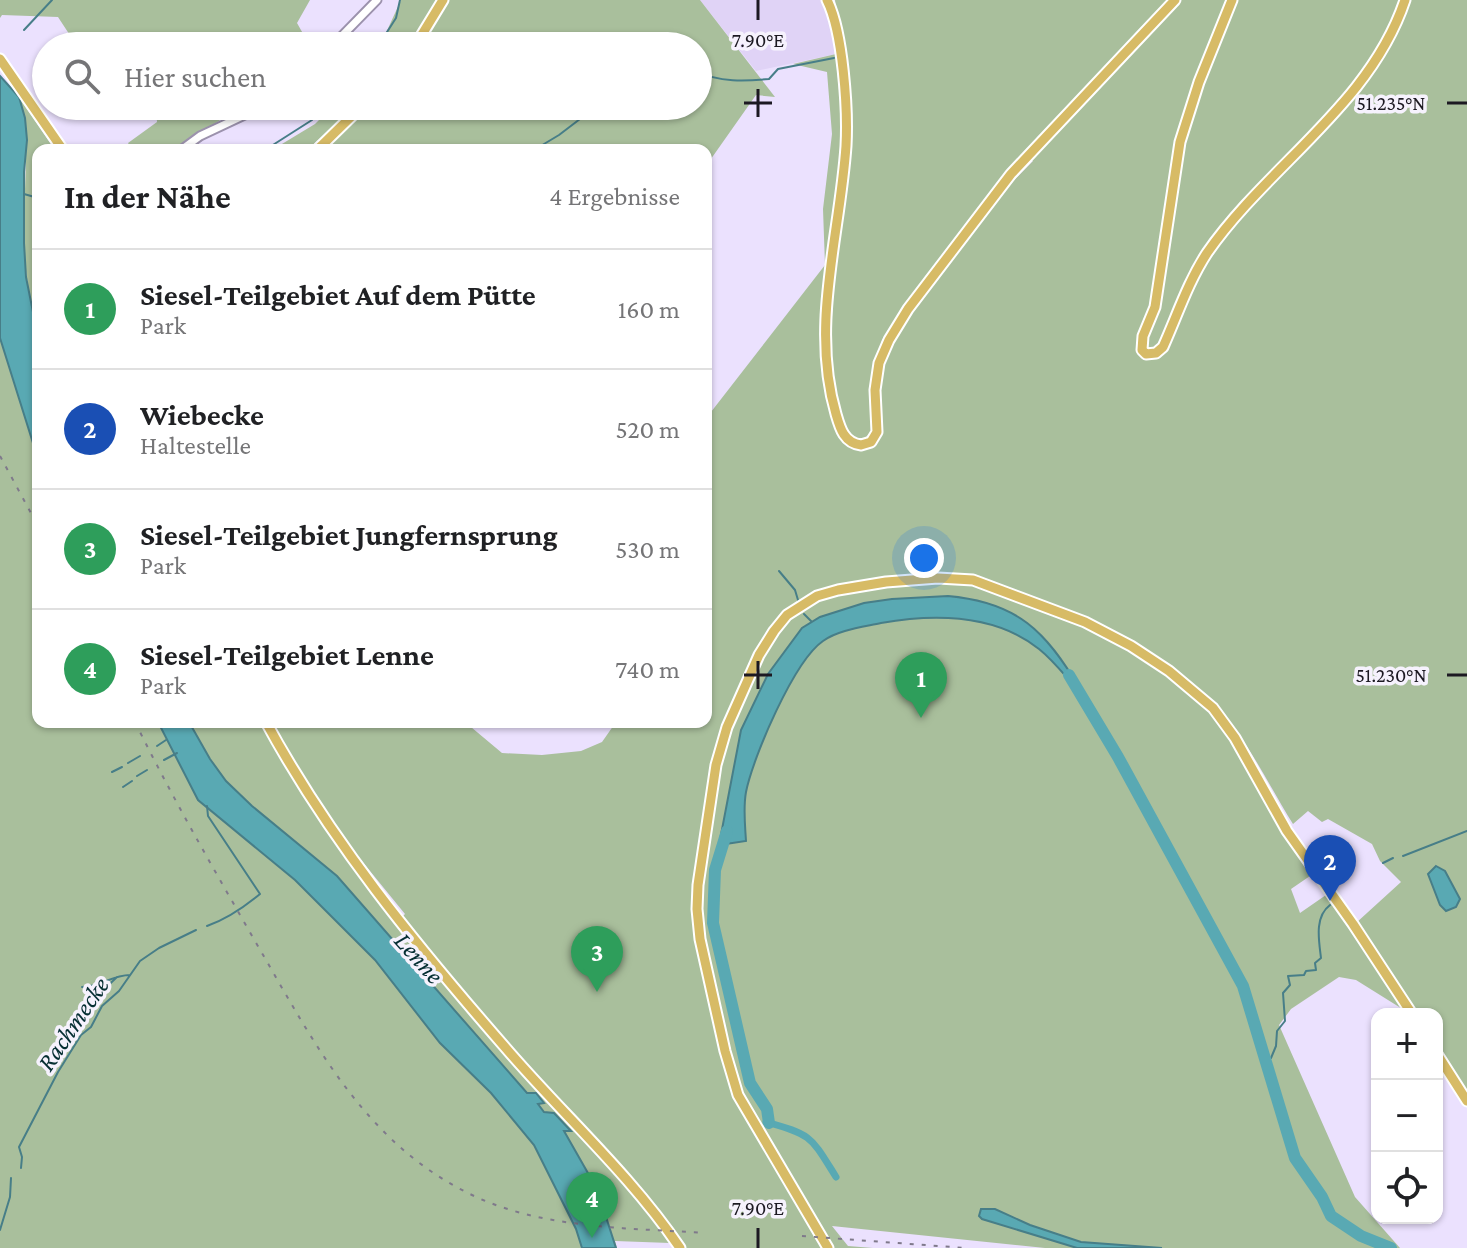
<!DOCTYPE html>
<html lang="de">
<head>
<meta charset="utf-8">
<style>
	body { margin:0; font-family:"Crimson Pro",serif; background:#f2f2f2; color:#202124 }
	.controls { position:absolute; right:24px; bottom:24px; display:grid; overflow:hidden; border-radius:16px; box-shadow:0 2px 6px #0004 }
	.controls button { width:72px; height:72px; display:grid; place-items:center; padding:0; border:0; border-bottom:2px solid #e0e0e0; background:#fff; color:#202124; font:40px sans-serif }
	.you { position:absolute; left:924px; top:558px; width:28px; height:28px; margin:-20px; border:6px solid #fff; border-radius:50%; background:#1a73e8; box-shadow:0 0 0 12px #1a73e833 }
	.badge { display:grid; place-items:center; width:52px; height:52px; border-radius:50%; background:#db2777; color:#fff; font-size:26px; font-weight:700 }
	.pin { position:absolute; translate:-50% -66px; filter:drop-shadow(0 2px 4px #0008) }
	.pin::after { content:''; position:absolute; top:42px; width:28px; height:24px; background:inherit; clip-path:polygon(0 0,100% 0,50% 100%) }
	.list { margin:0; padding:0; list-style:none }
	h2 { display:flex; justify-content:space-between; align-items:center; height:104px; margin:0; padding:0 32px; font-size:34px }
	h2 small { font-size:26px; font-weight:400; color:#757577 }
	.list li { display:grid; grid-template-columns:52px 1fr auto; gap:24px; align-items:center; box-sizing:border-box; height:120px; padding:0 32px; border-top:2px solid #e0e0e0 }
	.list b { display:block; font-size:30px; white-space:nowrap }
	.list p { margin:0; font-size:26px; white-space:nowrap; color:#757577 }
	.list em { font-size:26px; font-style:normal; color:#757577 }
	.icon { flex:none; width:44px; height:44px; fill:none; stroke:currentColor; stroke-width:2; stroke-linecap:round; stroke-linejoin:round }
	.map { position:relative; flex:none; width:1467px; height:1248px; overflow:hidden }
	.search { position:absolute; background:#fff; box-shadow:0 2px 6px #0004; left:32px; top:32px; width:680px; height:88px; display:flex; align-items:center; gap:20px; box-sizing:border-box; padding:0 28px; border-radius:44px; color:#757577; font-size:30px }
	.panel { position:absolute; background:#fff; box-shadow:0 2px 6px #0004; left:32px; top:144px; width:680px; height:584px; border-radius:16px }
	.map>svg:first-child { display:block }
	.built { fill:#e0d3f6 }
	.green { fill:#a9bf9c; fill-rule:evenodd }
	.water { fill:#59a9b3; stroke:#477e88; stroke-width:2 }
	.lines { fill:none; stroke-linecap:round; stroke-linejoin:round }
	.stream { stroke:#477e88; stroke-width:2 }
	.canal { stroke:#59a9b3; stroke-width:7 }
	.river { stroke:#59a9b3; stroke-width:12 }
	.minor-casing { stroke:#9c92ad; stroke-width:11 }
	.major-casing { stroke:#fff; stroke-width:13 }
	.minor { stroke:#fff; stroke-width:7 }
	.major { stroke:#d7bb66; stroke-width:9 }
	.rail { stroke:#7f798b; stroke-width:2; stroke-dasharray:4 8; stroke-linecap:butt }
	.ticks { fill:none; stroke:#1c1922; stroke-width:3 }
	.labels { text-anchor:middle; dominant-baseline:central; stroke-width:7; stroke-linejoin:round; paint-order:stroke }
	.water-label { font-size:26px; font-style:italic; fill:#062f33; stroke:#f6f2fd }
	.ticks-label { font-size:20px; text-anchor:middle; fill:#1c1922; stroke:#f6f2fd; stroke-width:7; stroke-linejoin:round; paint-order:stroke }
</style>
</head>
<body>
<div class="map">
<svg width="1467" height="1248" viewBox="0 0 1467 1248">
	<rect width="100%" height="100%" fill="#ebe1fe"/>
	<!-- built -->
	<path class="built" d="M700,0H821L826,6L836,54L756,71Z"/>
	<!-- green -->
	<path class="green" d="M0,0H310L297,23L310,46H77L58,17L2,15L0,18Z
		M401,0H700L775,97L756,95L706,166V150H326V147L368,106H698V46H421L441,14L413,46H380Z
		M835,0H1467V1094L1437,1048V1014H1415L1356,923L1401,882L1380,861L1372,844L1328,819L1322,822L1308,811L1293,824C1269,786 1246,736 1214,705C1177,668 1133,643 1087,620L1085,625C1129,649 1179,673 1211,712C1252,761 1277,822 1310,876L1291,889L1300,913L1326,895L1404,1010L1356,980L1339,977L1291,1009L1279,1025L1355,1197L1400,1248H1045L832,1226L848,1246L873,1248H682L676,1240L670,1243L615,1241L617,1248H0V338L38,459V722H158L198,800L295,880L375,960L440,1043L491,1093L516,1123L534,1145L545,1164L575,1227L611,1231L597,1189L563,1131L570,1130L554,1113L544,1112L537,1104L544,1103L536,1093H527L337,876L252,806L226,781L210,759L189,722H262C302,795 344,858 397,922L405,914L326,817L271,722H465L502,753L542,755L581,751L602,742L616,722H706V504L708,496L706,495V413L711,412L825,265L823,209L832,134L827,72L793,64L836,54C838,83 842,112 841,140C840,218 788,390 854,449H863L872,445L881,431L879,376L893,339L982,213L1033,161L1025,158V151L973,214L893,323L882,340L871,377V432L865,438H853L848,433L838,407L829,363L834,286L850,145L847,143L846,84ZM1177,137L1185,140L1164,279L1156,277ZM1436,866L1445,871L1460,899L1456,907L1446,911L1440,905L1428,874Z
		M19,97L55,150H38V337C31,304 24,272 24,239C23,195 31,137 19,97Z
		M152,106H242L174,150H132L128,143L157,122L156,108Z
		M333,106H356L307,150H272L315,124Z"/>
	<!-- water -->
	<path class="water" d="M0,76L19,97L25,118L27,140L24,172V243L26,277L38,337V459L0,338Z
		M948,596C1017,602 1046,631 1080,689H1077C1065,676 1054,661 1039,649C995,614 933,614 881,623C863,627 838,630 823,641C794,661 753,757 746,792C743,808 745,824 746,841L719,845L741,730L768,674L802,628L820,617L864,603L892,599Z
		M158,722H189L210,759L226,781L252,806L337,876L527,1093H536L544,1103L538,1104L544,1112L554,1113L571,1131H564L597,1189L616,1248H582L576,1229L534,1145L491,1093L440,1043L375,960L295,880L198,800Z
		M1436,866L1445,871L1460,899L1456,907L1446,911L1440,905L1428,874Z
		M981,1209H995L1030,1225L1081,1242L1162,1248H1077L982,1219L979,1216Z"/>
	<g class="lines">
		<!-- stream -->
		<path class="stream" d="M24,30L52,0
			M378,46L396,18L400,0
			M698,71C717,83 748,81 769,79L778,69L834,58
			M265,150L312,120
			M534,150L559,135L597,106
			M24,194L38,198
			M779,571L795,590L798,600
			M804,614L811,621
			M157,746L166,740
			M164,760L177,753
			M128,763L140,756
			M112,772L122,767
			M137,776L147,770
			M123,787L132,781
			M1403,856L1467,831
			M1383,863L1393,858
			M207,926C227,919 243,908 260,894L208,816L207,806
			M82,987C100,987 112,975 130,975
			M95,998L117,977
			M1265,1059L1271,1058L1276,1046L1277,1031L1285,1021L1283,993L1290,985L1288,976L1304,975L1306,971L1316,970L1315,963L1321,958C1319,941 1314,917 1330,905
			M21,1168L22,1157L19,1147L58,1072L81,1035L91,1027L102,1006L119,991L140,961L159,948L196,930
			M0,1230L10,1197L11,1178"/>
		<!-- canal -->
		<path class="canal" d="M766,1122C813,1135 811,1137 836,1177"/>
		<!-- river -->
		<path class="river" d="M1069,675L1118,757L1243,986L1295,1158L1322,1197L1331,1216L1361,1236L1391,1248
			M727,831L715,870L713,923L750,1083L767,1109L769,1123"/>
		<defs>
			<path id="minor" d="M332,46L377,0
				M181,150L200,136L264,106"/>
			<path id="major" d="M827,0C843,32 848,109 846,146C840,235 810,325 836,414C840,428 844,443 861,445L871,442L877,432L875,390L879,363L889,340L908,309L1011,174L1175,0
				M1232,0L1199,82L1180,142L1155,307L1143,336L1142,350L1146,354L1156,353L1163,347C1177,316 1188,282 1207,253C1268,165 1370,105 1405,0
				M415,46L443,0
				M0,59L63,150
				M317,150L362,106
				M266,722C330,840 416,945 504,1046C562,1114 630,1174 680,1248
				M1437,1054L1467,1101
				M828,1248L738,1095L725,1051L700,939L697,909L698,885L716,765L727,727L759,655L774,631L787,615L817,596L838,590L886,582L938,578L973,580L1085,622L1131,646L1169,671L1213,708L1235,738L1287,831L1353,924L1412,1014"/>
		</defs>
		<!-- minor casing -->
		<use href="#minor" class="minor-casing"/>
		<!-- major casing -->
		<use href="#major" class="major-casing"/>
		<!-- minor -->
		<use href="#minor" class="minor"/>
		<!-- major -->
		<use href="#major" class="major"/>
		<!-- rail -->
		<path class="rail" d="M0,456L38,526
			M135,722C172,797 213,868 255,941C315,1044 367,1150 483,1200C552,1229 631,1228 705,1233
			M802,1236L966,1248"/>
	</g>
	<!-- ticks -->
	<path class="ticks" d="M758,0V20M758,89V117M744,103H772M1447,103H1467M758,661V689M744,675H772M1447,675H1467M758,1228V1248"/>
	<g class="labels">
		<!-- water labels -->
		<g class="water-label">
			<text transform="translate(419 958) rotate(48)">Lenne</text>
			<text transform="translate(73 1024) rotate(-56)">Rachmecke</text>
		</g>
	</g>
	<g class="ticks-label">
		<text x="758" y="47">7.90°E</text>
		<text x="1391" y="110">51.235°N</text>
		<text x="1391" y="682">51.230°N</text>
		<text x="758" y="1215">7.90°E</text>
	</g>
</svg>
<div class="controls">
<button>+</button>
<button>−</button>
<button><svg class="icon" aria-label="locate" viewBox="0 0 24 24"><circle cx="12" cy="12" r="6"/><path d="M12 2v4M12 18v4M2 12h4M18 12h4"/></svg></button>
</div>
<div class="you"></div>
<div class="pin badge" style="left:921px;top:718px;background:#2e9e5b">1</div>
<div class="pin badge" style="left:1330px;top:901px;background:#1a4fb4">2</div>
<div class="pin badge" style="left:597px;top:992px;background:#2e9e5b">3</div>
<div class="pin badge" style="left:592px;top:1238px;background:#2e9e5b">4</div>
<div class="search"><svg class="icon" aria-label="search" viewBox="0 0 24 24"><circle cx="10" cy="10" r="6"/><path d="M15 15l6 6"/></svg>Hier suchen</div>
<section class="panel">
<h2>In der Nähe<small>4 Ergebnisse</small></h2>
<ul class="list">
<li><span class="badge" style="background:#2e9e5b">1</span><div><b>Siesel-Teilgebiet Auf dem Pütte</b><p>Park</p></div><em>160 m</em></li>
<li><span class="badge" style="background:#1a4fb4">2</span><div><b>Wiebecke</b><p>Haltestelle</p></div><em>520 m</em></li>
<li><span class="badge" style="background:#2e9e5b">3</span><div><b>Siesel-Teilgebiet Jungfernsprung</b><p>Park</p></div><em>530 m</em></li>
<li><span class="badge" style="background:#2e9e5b">4</span><div><b>Siesel-Teilgebiet Lenne</b><p>Park</p></div><em>740 m</em></li>
</ul>
</section>
</div>
</body>
</html>
